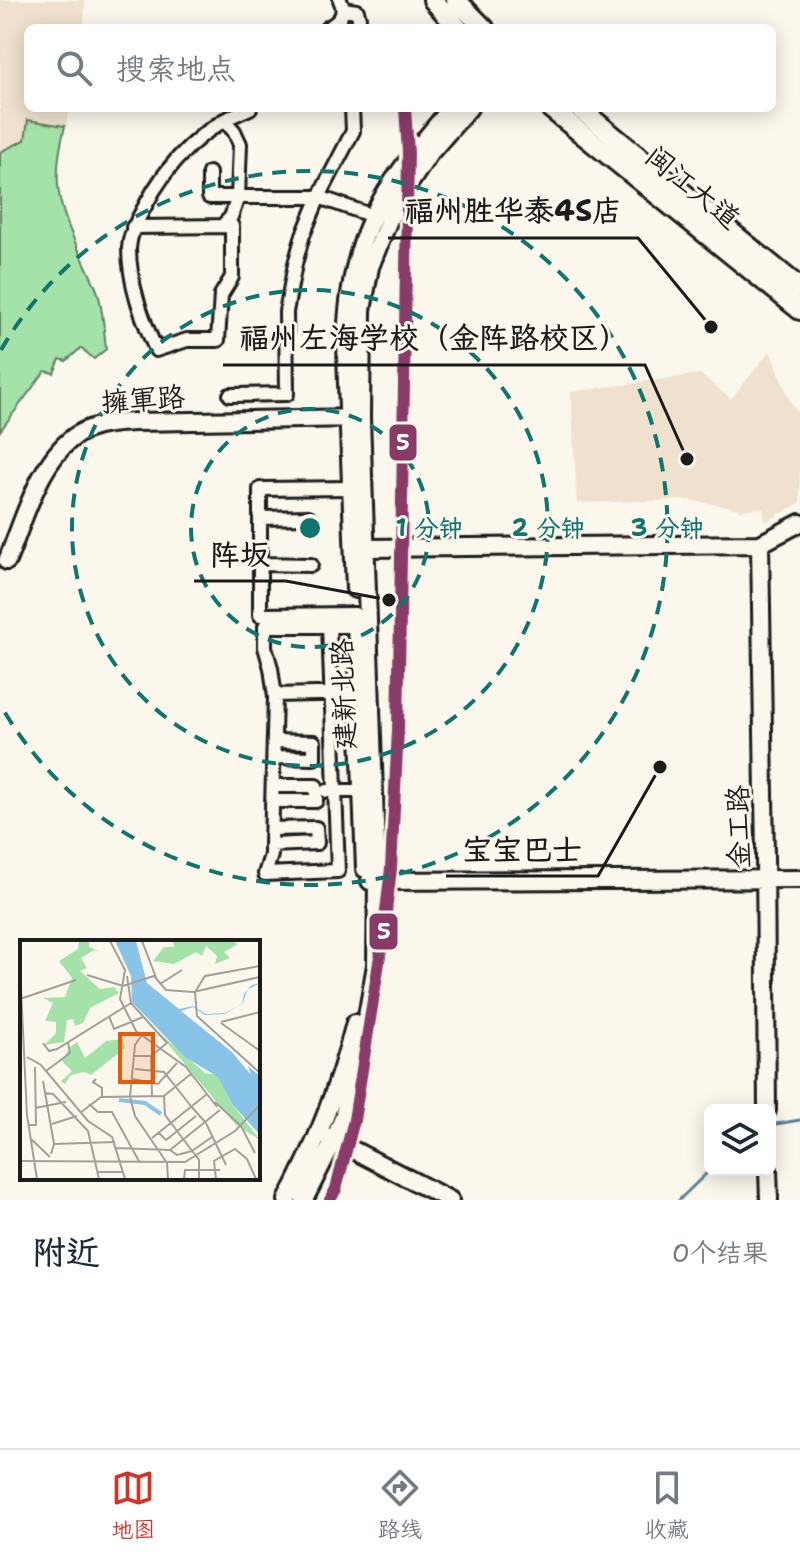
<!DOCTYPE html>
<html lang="zh">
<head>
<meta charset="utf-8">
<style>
	body { margin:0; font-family:"Shantell Sans","LXGW WenKai TC",sans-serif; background:#f2f2f3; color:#1f2937 }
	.controls { position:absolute; right:24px; bottom:24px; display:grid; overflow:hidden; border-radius:12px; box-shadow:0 4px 20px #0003 }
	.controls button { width:72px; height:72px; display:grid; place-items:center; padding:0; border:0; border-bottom:2px solid #e0e1e3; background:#fff; color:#1f2937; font:40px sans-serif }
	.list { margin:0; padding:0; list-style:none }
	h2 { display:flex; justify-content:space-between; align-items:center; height:104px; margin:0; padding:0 32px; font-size:34px }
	h2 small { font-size:26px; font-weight:400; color:#747a83 }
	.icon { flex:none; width:44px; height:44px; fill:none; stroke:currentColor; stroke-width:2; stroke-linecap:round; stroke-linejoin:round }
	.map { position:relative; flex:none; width:800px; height:1200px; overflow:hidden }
	.search { position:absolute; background:#fff; box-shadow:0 4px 20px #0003; left:24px; right:24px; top:24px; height:88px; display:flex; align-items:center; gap:20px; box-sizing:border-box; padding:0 28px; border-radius:12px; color:#747a83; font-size:30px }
	.sheet { height:248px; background:#fff }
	nav { display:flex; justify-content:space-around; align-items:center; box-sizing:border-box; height:112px; border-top:2px solid #e0e1e3; background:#fff; font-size:22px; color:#747a83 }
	nav a { display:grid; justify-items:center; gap:4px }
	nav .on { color:#d93025 }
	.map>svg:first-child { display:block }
	.built { fill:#efe1cd }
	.green { fill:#a4e2aa; stroke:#607f63; stroke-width:2 }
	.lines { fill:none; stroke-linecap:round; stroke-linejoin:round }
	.stream { stroke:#5d8196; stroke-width:3 }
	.street-casing { stroke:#1c1c1c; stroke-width:18 }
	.secondary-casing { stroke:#1c1c1c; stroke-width:22 }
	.primary-casing { stroke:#1c1c1c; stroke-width:24 }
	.street { stroke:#fbf7ec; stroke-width:12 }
	.secondary { stroke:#fbf7ec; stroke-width:16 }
	.primary { stroke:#fbf7ec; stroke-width:18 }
	.metro-1-casing { stroke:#fbf7ec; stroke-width:18 }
	.metro-1 { stroke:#893b67; stroke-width:12 }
	.ring { fill:none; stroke:#0f766e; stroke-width:4; stroke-dasharray:14 10 }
	.labels { text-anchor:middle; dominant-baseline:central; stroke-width:6; stroke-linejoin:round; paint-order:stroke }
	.street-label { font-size:28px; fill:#1c1c1c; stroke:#fbf7ec }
	.inset-river { fill:none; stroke:#88c4e8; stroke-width:4 }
	.inset-road { fill:none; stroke:#a29f99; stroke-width:2 }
	.view { fill:#e8590c; fill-opacity:0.15; stroke:#e8590c; stroke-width:4 }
	.inset-edge { fill:none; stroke:#1c1c1c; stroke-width:4 }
	.centre { fill:#0f766e; stroke:#fbf7ec; stroke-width:4 }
	.ring-label { font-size:24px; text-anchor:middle; font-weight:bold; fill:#0f766e; stroke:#fbf7ec; stroke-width:6; stroke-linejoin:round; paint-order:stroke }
	.leader { fill:none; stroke:#1c1c1c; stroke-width:3 }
	.callout-dot { fill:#1c1c1c; stroke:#fbf7ec; stroke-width:3 }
	.callout-label { font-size:30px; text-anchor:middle; font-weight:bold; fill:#1c1c1c; stroke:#fbf7ec; stroke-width:6; stroke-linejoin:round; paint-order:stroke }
	.line-badge { stroke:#fbf7ec; stroke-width:3 }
	.badge-label { font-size:22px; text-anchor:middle; font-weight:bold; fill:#fff }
</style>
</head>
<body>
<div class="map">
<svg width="800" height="1200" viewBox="0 0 800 1200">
	<rect width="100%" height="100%" fill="#fbf7ec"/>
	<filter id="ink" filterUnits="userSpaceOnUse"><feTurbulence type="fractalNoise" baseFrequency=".0125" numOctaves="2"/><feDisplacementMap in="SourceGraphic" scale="16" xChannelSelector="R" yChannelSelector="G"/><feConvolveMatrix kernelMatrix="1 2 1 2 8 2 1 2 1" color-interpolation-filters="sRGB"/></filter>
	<g filter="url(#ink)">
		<!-- built -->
		<path class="built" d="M0,0H84L85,3L84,28H28V108H70L65,126L28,120L25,140L0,152Z
			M770,351L790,401L800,417V503L765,522L763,508L741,510L726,506L688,500L577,503L571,392L700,374L731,399Z"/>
		<!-- green -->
		<path class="green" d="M28,120L65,126C51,181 57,203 80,253C86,266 93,279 98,293C103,311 104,330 106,349L94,359L81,348L66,361L60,359L54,373L45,371L0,431V152L25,140Z"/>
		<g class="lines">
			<!-- stream -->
			<path class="stream" d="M770,1125L800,1120
				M679,1200L710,1170"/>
			<defs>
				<path id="street" d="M343,9L357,11L359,18L358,28
					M327,28C339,22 347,14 340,0
					M209,173V197H319L373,216
					M222,226L231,217L238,197L240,144L234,131L224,120
					M133,227L232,226V277L221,295L218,340H187L156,350C142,318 129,283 129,248C130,233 137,221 144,208C167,163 202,127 250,108
					M230,395L287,394L286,312L295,264L303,235L319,197L353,131L352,108
					M351,488L260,489V615L355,614
					M260,518L309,517
					M260,564L311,565
					M329,626L338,871L265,874L271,855V845L275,697L271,668L265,647V626H356
					M275,695L358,693
					M274,757L314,758V742L274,741
					M327,791H361
					M272,801H316V786H273
					M271,845L317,843L316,828L272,829"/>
				<path id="secondary" d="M760,544L765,856L767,1110
					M365,548L760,544L800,523
					M7,561C24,520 40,456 80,433C96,424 116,423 135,422L359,418
					M355,589C353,536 351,484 349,431C346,354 339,289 373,216C392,176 423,142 451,108
					M356,624L365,869
					M370,881L800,879
					M324,1135L450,1200
					M768,1170L769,1200
					M287,1200C317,1144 339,1084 355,1023
					M304,1200L334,1140L343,1118L365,1028L376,965L377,881L361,418L362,310L370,267L394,207L429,154L469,108"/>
				<path id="primary" d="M433,0L458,28
					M456,0L484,28
					M550,108L800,310
					M579,108L800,288"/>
			</defs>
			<!-- street casing -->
			<use href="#street" class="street-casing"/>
			<!-- secondary casing -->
			<use href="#secondary" class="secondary-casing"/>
			<!-- primary casing -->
			<use href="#primary" class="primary-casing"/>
			<!-- street -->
			<use href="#street" class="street"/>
			<!-- secondary -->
			<use href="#secondary" class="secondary"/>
			<!-- primary -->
			<use href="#primary" class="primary"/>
			<defs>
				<path id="metro-1" d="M330,1200L336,1189L354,1120L383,937L391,868L398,730L408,153L405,108"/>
			</defs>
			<!-- metro-1 casing -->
			<use href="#metro-1" class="metro-1-casing"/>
			<!-- metro-1 -->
			<use href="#metro-1" class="metro-1"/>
		</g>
	</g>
	<!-- distance rings -->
	<g class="ring">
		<circle cx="310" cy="528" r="119"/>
		<circle cx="310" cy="528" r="238"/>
		<path d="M1 350A357 357 0 1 1 1 706"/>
	</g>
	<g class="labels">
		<!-- street labels -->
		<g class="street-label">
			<text transform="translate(693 187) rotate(39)">闽江大道</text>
			<text transform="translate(143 399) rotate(-4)">擁軍路</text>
			<text transform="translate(343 694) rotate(-92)">建新北路</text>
			<text transform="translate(738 827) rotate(-91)">金工路</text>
		</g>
	</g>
	<!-- overview -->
	<g transform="translate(20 940)">
		<rect width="240" height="240" fill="#fbf7ec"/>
		<path d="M59,1H69V7L81,12L74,10L61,18L67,28L60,31L80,49L94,47L99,53L70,68L63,83L55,86L53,79L47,80L44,102L24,105L36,93V82L25,81L33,63L23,58L45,57L52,38L39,21L58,9ZM153,1H211L218,4L204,12L210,18L195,24L197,16L186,6L182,16L176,12L154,24L133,21L144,7H154ZM136,90L185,133L198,135L213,165L240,200L216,185ZM103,99L105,108L71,135L64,132L51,135L45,144L41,141L52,131L42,121L50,107L57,102L65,118L86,101Z" fill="#a4e2aa"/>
		<path d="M95,1H116L127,43L159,69L173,66L186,74L205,73L222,64L224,54L226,51L232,45L240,43L227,50L223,63L205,74L185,75L173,67L161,71L212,112L231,135L228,126L240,136V195L213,165L198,137L165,117L112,62L111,36Z" fill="#88c4e8"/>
		<path class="inset-river" d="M99,160L125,163L141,174"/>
		<path class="inset-road" d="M90,1L105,30L100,59L116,91L166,127L197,167M122,1L137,40M0,27L7,175L17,239M67,35L103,46L134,36L146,50L173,52L240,37M107,36L111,63M140,44L162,30M175,52L185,36L240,26M175,52L177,76L240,133M0,59L56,40M111,63L147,103L131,116H115M89,76L94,89L123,77M201,82L240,72M201,83L240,111M121,96L115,105L110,157L115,176L147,223L148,239M23,103L29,111L37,109L111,63M131,116L132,156M7,117L21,125L68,181L92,197L105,239M115,129L144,132L170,165M26,131L50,113L48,102M76,139L73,142L82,148V157M113,139L138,144L157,123M23,141L34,204M24,153L33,154L68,191L79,239M144,156L172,133M144,156L145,175L179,220V239M195,162L221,186L235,213M69,164L78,172H92L120,223M170,165L186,183L206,225M15,168L46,162M60,173L81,157L144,156M32,184L57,176M9,185H16L15,127M139,193L146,200L176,176M132,198L187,154M11,199L30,217M96,208L150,210L200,170M150,210L157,215L172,211M172,211L192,197M31,214L34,204L95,202M0,221L165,222L215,191L240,165M78,232H103M164,239L165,230H200M196,239L194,221L215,209L227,219L236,239"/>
		<path class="view" d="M100,94H133V142H100Z"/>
		<rect width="240" height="240" class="inset-edge"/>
	</g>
	<circle cx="310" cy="528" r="12" class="centre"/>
	<g class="ring-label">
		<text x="429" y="536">1 分钟</text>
		<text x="548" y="536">2 分钟</text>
		<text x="667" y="536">3 分钟</text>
	</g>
	<!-- callouts -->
	<path class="leader" d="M711 327L638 238H388M687 459L645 365H223M389 600L286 581H194M660 767L598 876H446"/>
	<g class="callout-dot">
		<circle cx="711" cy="327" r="8"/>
		<circle cx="687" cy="459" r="8"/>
		<circle cx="389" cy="600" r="8"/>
		<circle cx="660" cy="767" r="8"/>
	</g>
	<g class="callout-label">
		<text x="513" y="221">福州胜华泰4S店</text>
		<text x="434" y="348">福州左海学校（金阵路校区）</text>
		<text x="240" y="565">阵坂</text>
		<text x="522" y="860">宝宝巴士</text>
	</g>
	<g class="line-badge">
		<rect x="388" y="423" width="30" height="39" rx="8" fill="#893b67"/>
		<rect x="368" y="912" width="31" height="39" rx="8" fill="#893b67"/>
	</g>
	<g class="badge-label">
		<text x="403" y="450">5</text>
		<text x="384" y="939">5</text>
	</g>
</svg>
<div class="controls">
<button><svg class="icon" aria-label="layers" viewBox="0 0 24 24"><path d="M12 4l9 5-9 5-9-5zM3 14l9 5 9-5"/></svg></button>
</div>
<div class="search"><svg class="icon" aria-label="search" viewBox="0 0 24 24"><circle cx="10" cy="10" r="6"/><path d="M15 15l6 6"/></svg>搜索地点</div>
</div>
<section class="sheet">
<h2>附近<small>0个结果</small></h2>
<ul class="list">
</ul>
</section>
<nav>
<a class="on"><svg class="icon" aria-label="map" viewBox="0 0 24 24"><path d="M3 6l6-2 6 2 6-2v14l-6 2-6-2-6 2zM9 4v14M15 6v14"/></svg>地图</a>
<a><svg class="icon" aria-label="directions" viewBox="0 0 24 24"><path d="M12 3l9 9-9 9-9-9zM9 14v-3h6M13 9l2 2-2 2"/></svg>路线</a>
<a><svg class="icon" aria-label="saved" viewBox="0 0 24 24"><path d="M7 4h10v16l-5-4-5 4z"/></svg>收藏</a>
</nav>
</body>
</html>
